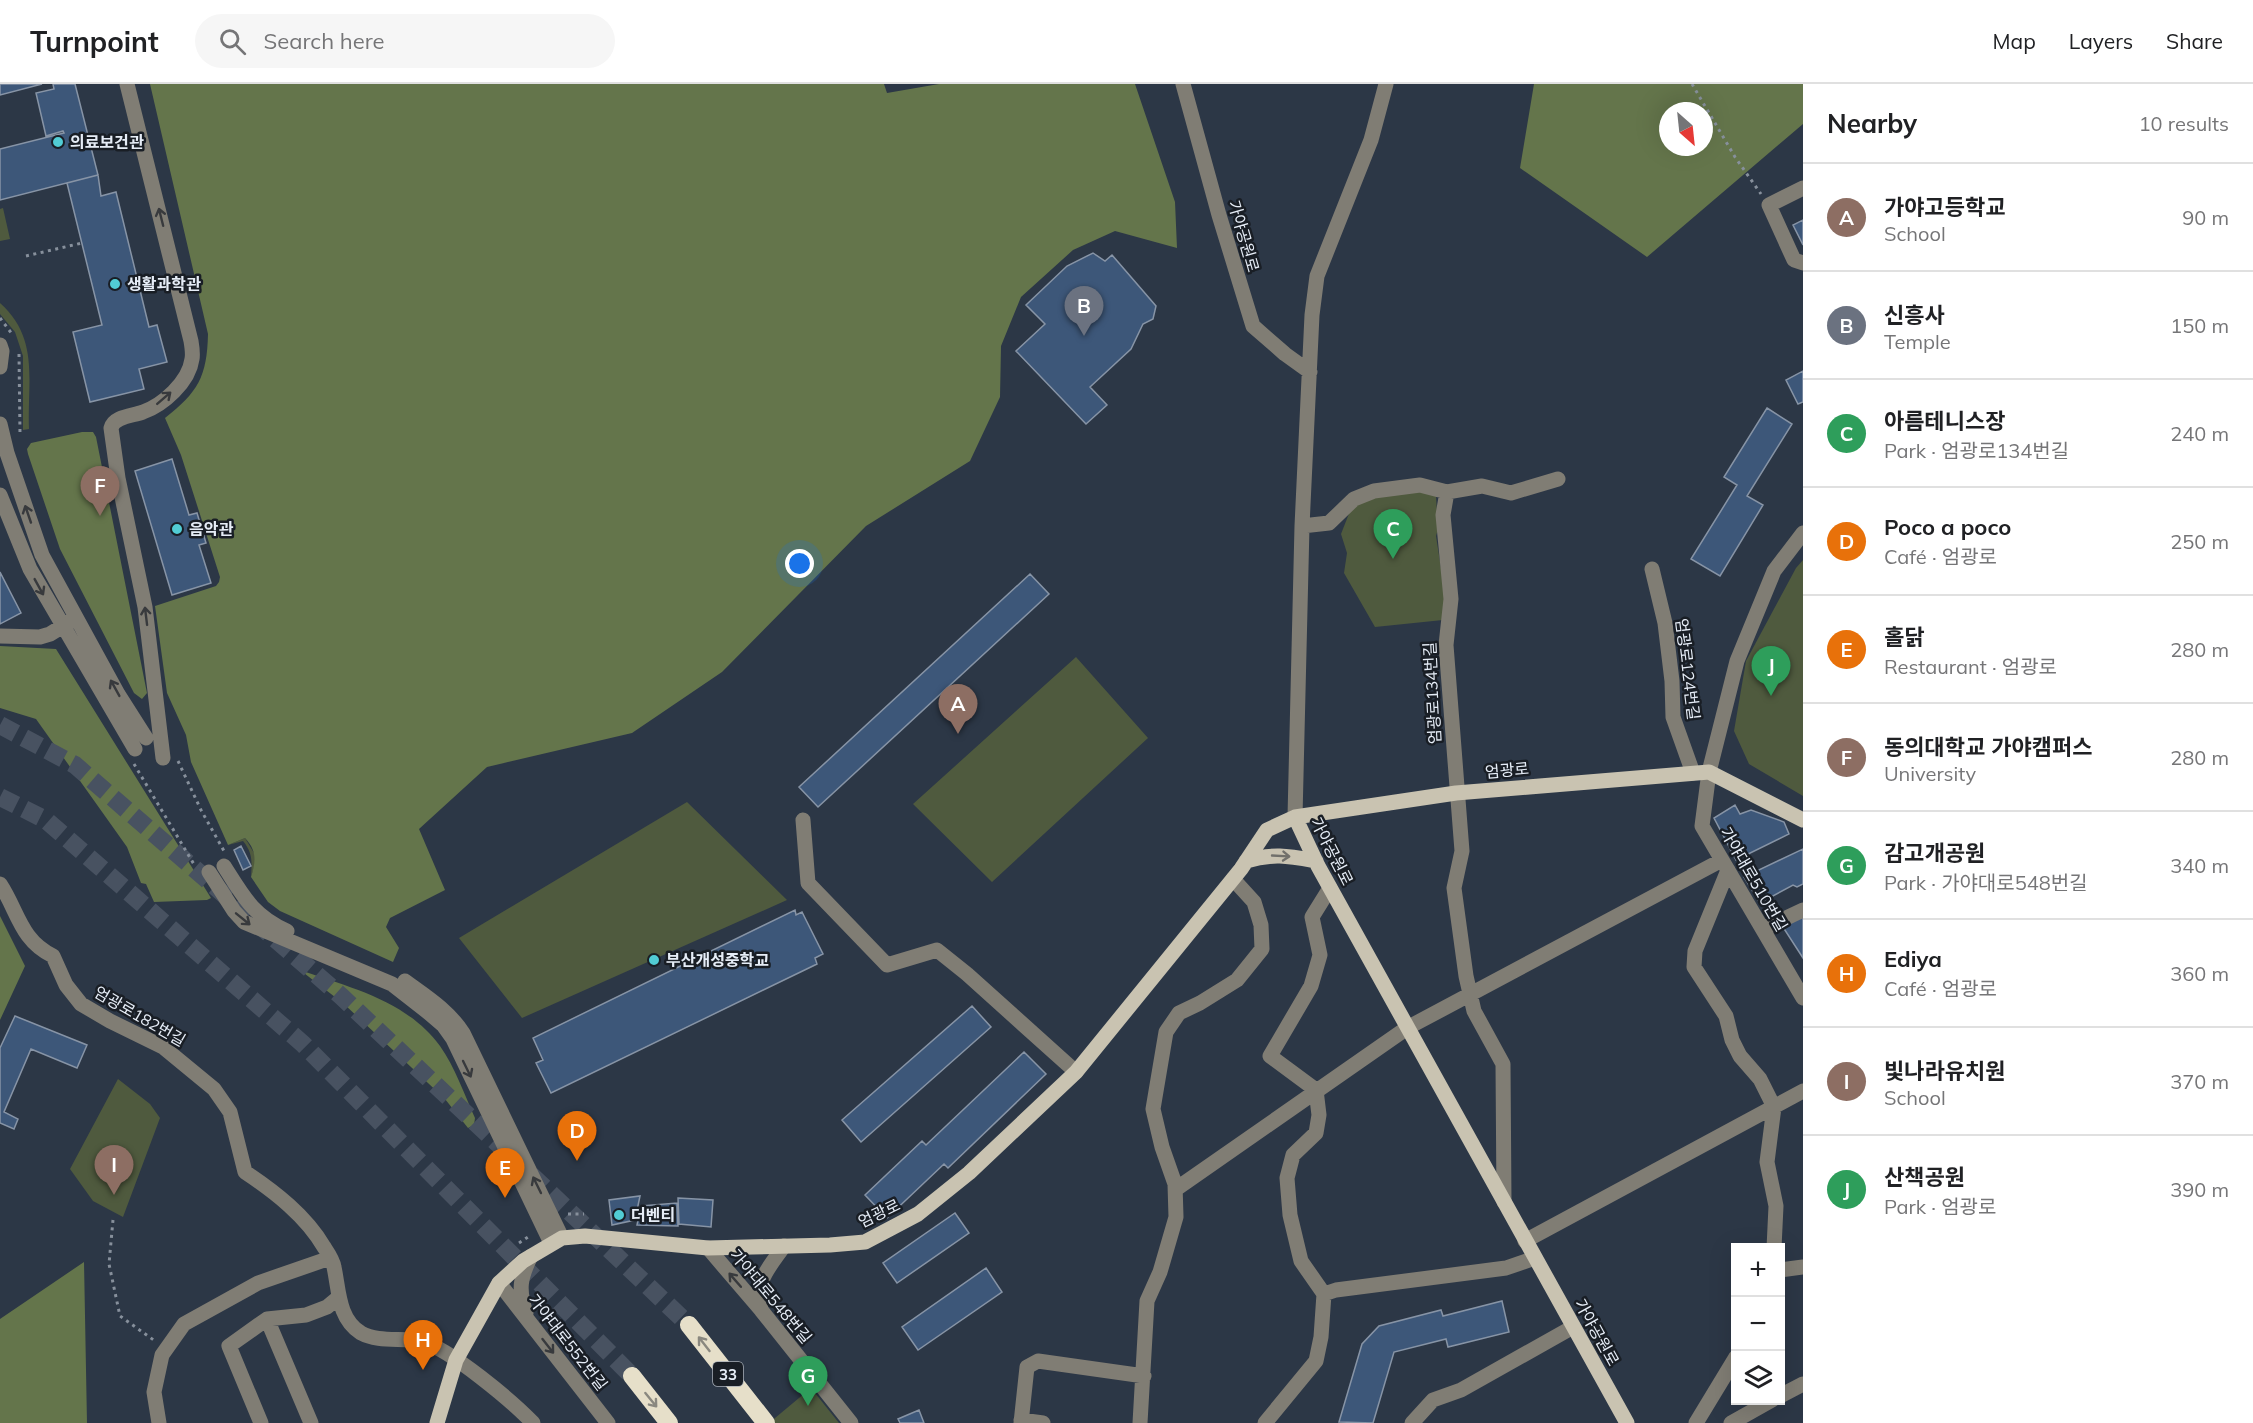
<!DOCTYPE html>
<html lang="en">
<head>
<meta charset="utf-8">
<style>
	body { margin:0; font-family:Mulish,"Noto Sans KR",sans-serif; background:#f6f6f6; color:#202124 }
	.controls { position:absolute; right:18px; bottom:18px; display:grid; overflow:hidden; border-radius:0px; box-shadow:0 6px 24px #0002 }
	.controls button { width:54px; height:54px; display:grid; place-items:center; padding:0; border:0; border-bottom:2px solid #e0e0e0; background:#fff; color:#202124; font:30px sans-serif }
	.compass { position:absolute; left:1659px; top:18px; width:54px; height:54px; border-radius:50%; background:#fff; box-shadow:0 6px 24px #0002; rotate:153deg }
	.you { position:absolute; left:800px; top:480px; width:21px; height:21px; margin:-15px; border:4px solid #fff; border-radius:50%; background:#1a73e8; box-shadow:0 0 0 9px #1a73e833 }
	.badge { display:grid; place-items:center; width:39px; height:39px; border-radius:50%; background:#366e73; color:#fff; font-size:20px; font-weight:700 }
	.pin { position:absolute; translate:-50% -50px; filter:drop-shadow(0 2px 3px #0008) }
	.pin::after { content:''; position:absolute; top:32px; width:21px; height:18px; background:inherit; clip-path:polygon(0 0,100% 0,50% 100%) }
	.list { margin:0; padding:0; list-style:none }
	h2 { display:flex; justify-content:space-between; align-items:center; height:78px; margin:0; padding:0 24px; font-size:26px }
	h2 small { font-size:20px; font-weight:400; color:#757577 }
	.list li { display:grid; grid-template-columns:39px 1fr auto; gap:18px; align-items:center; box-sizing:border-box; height:108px; padding:0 24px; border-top:2px solid #e0e0e0 }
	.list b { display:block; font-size:22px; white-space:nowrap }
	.list p { margin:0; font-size:20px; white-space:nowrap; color:#757577 }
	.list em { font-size:20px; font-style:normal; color:#757577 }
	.icon { flex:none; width:33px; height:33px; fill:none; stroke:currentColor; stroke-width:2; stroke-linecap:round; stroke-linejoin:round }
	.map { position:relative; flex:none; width:1803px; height:1339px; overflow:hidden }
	header { display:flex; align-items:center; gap:36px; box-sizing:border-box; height:84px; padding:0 30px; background:#fff; border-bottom:2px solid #e0e0e0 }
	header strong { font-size:28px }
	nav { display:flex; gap:33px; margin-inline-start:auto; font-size:21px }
	.search { width:420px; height:54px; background:#f6f6f6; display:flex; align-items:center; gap:15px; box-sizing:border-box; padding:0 21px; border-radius:33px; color:#757577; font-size:22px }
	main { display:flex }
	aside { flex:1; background:#fff }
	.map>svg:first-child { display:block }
	.green { fill:#4f5a3e }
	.forest { fill:#64754b; fill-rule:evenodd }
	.building { fill:#3d5779; stroke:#8794a6; stroke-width:1.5 }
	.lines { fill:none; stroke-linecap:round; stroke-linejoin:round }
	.highway-tunnel { stroke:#485261; stroke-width:18; stroke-dasharray:18 9; stroke-linecap:butt }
	.path { stroke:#87909c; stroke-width:3; stroke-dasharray:3 4.5; stroke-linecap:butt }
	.minor { stroke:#807d74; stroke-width:15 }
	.major { stroke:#c9c3b1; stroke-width:15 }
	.highway { stroke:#e6dfc9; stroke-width:18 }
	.oneway { stroke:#383a3d }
	.oneway2 { stroke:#71706b }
	.oneway3 { stroke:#8a887f }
	.poi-dot { fill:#51ccd4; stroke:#191e25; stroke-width:2 }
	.labels { text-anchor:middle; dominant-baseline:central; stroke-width:5; stroke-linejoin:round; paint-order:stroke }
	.shield { fill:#191e25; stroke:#a8afb8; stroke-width:1.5 }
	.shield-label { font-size:15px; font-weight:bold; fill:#e6edf7 }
	.poi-label { font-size:16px; font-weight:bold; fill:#e6edf7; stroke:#191e25; text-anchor:start }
	.street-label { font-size:16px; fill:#e6edf7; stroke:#191e25 }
</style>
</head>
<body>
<header>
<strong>Turnpoint</strong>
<div class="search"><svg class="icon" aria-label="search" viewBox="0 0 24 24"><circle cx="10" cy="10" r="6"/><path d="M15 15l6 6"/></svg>Search here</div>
<nav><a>Map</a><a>Layers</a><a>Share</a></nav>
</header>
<main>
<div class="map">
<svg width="1803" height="1339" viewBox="0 0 1803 1339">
	<rect width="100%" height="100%" fill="#2c3746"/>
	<!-- green -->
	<path class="green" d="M3,124L10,155L0,157V125Z
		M0,219C40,255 27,297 29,345L23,346V272L15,248L0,230Z
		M1418,407L1436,412L1438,445L1436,452L1445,510L1443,536L1375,543L1344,489L1347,469L1341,450L1350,427L1359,418L1374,412Z
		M1803,476V712L1749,680L1734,647L1746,577L1796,484Z
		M1076,573L1148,654L992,798L913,720Z
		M687,718L787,816L522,934L459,854Z
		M245,754L257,774L251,793C252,779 253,769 243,757L228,761Z
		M118,995L150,1020L160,1034L123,1133L93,1117L70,1085Z
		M811,1304L839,1339H769Z"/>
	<!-- forest -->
	<path class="forest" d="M150,0H884L887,9L939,0H1135L1175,118L1177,164L1115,147L1073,166L1021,213L1001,262L1000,313L970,377L866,442L722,588L632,649L487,683L419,745L445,806L390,834L386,843L399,864L393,878L280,827L268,818L251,793C256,777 257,767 245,754L228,761L191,678L186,651L167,609L155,522L216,502L219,498L220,493L181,371L165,334C198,308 207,293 208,250Z
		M1534,0H1803V40L1647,173L1520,84ZM1668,27H1704V63H1668Z
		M82,348H93L96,353L147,609L142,615L134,609L60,465L28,370L27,365L31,359Z
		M0,562L56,565L211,814L207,816L154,818L146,800L141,799L127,763L36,635L0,624Z
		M0,832L25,882L0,936Z
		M300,886C351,904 406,916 440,962C455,983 464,1010 475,1034L474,1041L468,1044L445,1015L344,920Z
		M84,1178L87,1339H0V1235Z"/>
	<!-- building -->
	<path class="building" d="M0,0H42L0,11Z
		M53,0H75L98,91L0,116V65L64,49L63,47L46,52L36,9L54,5Z
		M98,91L101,112L116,108L149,243L157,241L167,278L139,285L144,305L90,318L73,248L102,241L67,99Z
		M1803,136V161L1793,141Z
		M1093,169L1105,177L1112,171L1156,222L1153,235L1143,240L1131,265L1090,303L1107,321L1086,340L1016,267L1045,240L1026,221L1067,182Z
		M1803,287V318L1798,320L1786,296Z
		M1767,324L1792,340L1747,412L1763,421L1720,492L1691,475L1737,401L1724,393Z
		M172,375L189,431L197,429L206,459L199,461L211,499L172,511L135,387Z
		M0,488L21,529L0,540Z
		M1030,490L1049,510L818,723L799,703Z
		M1735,721L1740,730L1751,726L1784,738L1789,750L1736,776L1714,734Z
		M241,762L251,782L243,786L234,766Z
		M1803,765V800L1797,803L1793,801L1760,819L1744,793Z
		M795,826L796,831L802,828L823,870L815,874L817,880L551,1009L536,979L543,976L533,954Z
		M1803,826V874L1779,837Z
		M972,922L991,943L861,1058L842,1036Z
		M15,932L87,961L77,984L31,965L4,1028L18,1035L14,1045L0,1039V964Z
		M1024,968L1046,990L948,1084L944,1080L887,1134L865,1111L922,1057L926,1061Z
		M640,1112L635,1136L612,1141L609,1116Z
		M678,1114L713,1116L711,1143L679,1140Z
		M677,1119L678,1142L637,1141L641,1122Z
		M955,1129L969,1149L897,1199L883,1179Z
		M986,1184L1002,1208L918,1266L902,1243Z
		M1502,1217L1509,1248L1448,1263L1446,1255L1394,1268L1373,1339L1339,1338L1362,1260L1379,1242L1441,1226L1443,1232Z
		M919,1326L924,1339H900L898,1335Z"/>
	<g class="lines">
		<!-- highway-tunnel -->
		<path class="highway-tunnel" d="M0,641L75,681L341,912L511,1072
			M0,713L46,736L303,960L632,1292
			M531,1091L689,1241"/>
		<!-- path -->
		<path class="path" d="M1692,0L1735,73L1761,110
			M26,172L82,159
			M0,234L12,250
			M19,270L20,350
			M178,677L201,726L224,767
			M134,680L195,782
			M568,1130H584
			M113,1136L109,1180L120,1232L155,1257
			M519,1159L531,1151"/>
		<!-- minor -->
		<path class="minor" d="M127,0L191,257C192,263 193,270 192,275C189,298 163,321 143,328C133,332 114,332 111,344L118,394L145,523L163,674
			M1183,0L1219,131L1253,242L1285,270L1310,288
			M1803,104L1769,121L1794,176L1803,179
			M0,261L2,267L0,283
			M0,340L7,369L42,471L118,610L146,654
			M1447,408L1443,431L1451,515L1446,561L1462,767L1454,804L1466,892L1474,927L1503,980L1504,1118
			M0,411L30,485L135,665
			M1302,442L1329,439L1354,415L1374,407L1420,401L1447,408L1482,402L1511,409L1558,395
			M1803,449L1774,487L1737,577L1709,688L1702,742L1803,914
			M1652,485L1665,539L1672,597L1673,633L1693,689
			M0,552L40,553L50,550L71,537
			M1295,733L1302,442L1312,231L1317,192L1371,56L1386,0
			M803,736L808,799L887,881L937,866L967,890L1076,988
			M224,782C243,812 253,832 287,847
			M1728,786L1695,867L1694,883L1726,932L1732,956L1740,972L1760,995L1774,1023L1767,1078L1776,1122L1774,1164
			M209,788L234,827L244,838L392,900L429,929L443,941L453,955L551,1159
			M0,800C18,827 20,856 53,872L66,901L81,920L110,937L163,963L214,1005L230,1028L245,1088C275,1108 306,1132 324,1163C328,1169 333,1176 334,1183C339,1206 338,1235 361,1249C379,1259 404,1253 423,1258C450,1265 513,1318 533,1339
			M1763,845L1803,826
			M405,897C427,913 448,926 463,949L562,1154
			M1176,1105L1407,944L1722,776
			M1525,1157L1803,1007
			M708,1164L761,1226L851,1339
			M1780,1186L1803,1183
			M499,1199L608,1339
			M1324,1210L1336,1206L1506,1184L1535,1174
			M761,1226C755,1196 768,1185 784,1162
			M526,1229C518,1205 520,1194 531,1172
			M267,1235L311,1339
			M1780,1312L1803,1300
			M1021,1336L1043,1339
			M159,1339L154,1308L162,1271L184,1240L258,1199L330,1174
			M261,1339L229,1262L267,1235L306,1231L327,1223L339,1213
			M1021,1339L1027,1283L1038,1277L1144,1292
			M1140,1339L1147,1217L1160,1188L1176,1133L1175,1100L1162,1063L1153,1025L1166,948L1179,929L1200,919L1237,896L1262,865L1261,841L1254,818L1233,795
			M1265,1339L1316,1277L1321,1253L1324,1210L1301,1177L1290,1131L1287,1094L1293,1071L1316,1049L1319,1031L1316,1006L1270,972L1311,902L1320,871L1312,833L1330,804
			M1412,1339L1433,1316L1461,1306L1573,1243
			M1696,1339L1736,1273
			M1731,1339L1772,1316"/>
		<!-- major -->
		<path class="major" d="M1295,733L1318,782L1627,1339
			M1246,777C1273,769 1288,772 1316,777
			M437,1339L456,1276L499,1199L523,1177L562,1154L585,1152L708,1164L830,1161L865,1158L918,1130L969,1089L1076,988L1241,785L1267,746L1295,733L1456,709L1709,688L1803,736"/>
		<!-- highway -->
		<path class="highway" d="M689,1241L766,1339
			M632,1292L669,1339"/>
	</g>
	<!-- one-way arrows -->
	<defs><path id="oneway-shaft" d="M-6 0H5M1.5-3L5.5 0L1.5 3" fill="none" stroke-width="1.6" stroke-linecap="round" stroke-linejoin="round" transform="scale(1.5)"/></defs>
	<g class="oneway">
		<use href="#oneway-shaft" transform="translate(161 133) rotate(-104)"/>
		<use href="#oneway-shaft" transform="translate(164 314) rotate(-41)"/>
		<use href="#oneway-shaft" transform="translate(28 430) rotate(-109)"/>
		<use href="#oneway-shaft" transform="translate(39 503) rotate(61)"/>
		<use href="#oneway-shaft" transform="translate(146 532) rotate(-97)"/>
		<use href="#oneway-shaft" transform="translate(115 604) rotate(-119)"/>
		<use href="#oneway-shaft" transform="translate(243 835) rotate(39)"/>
		<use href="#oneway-shaft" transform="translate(467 985) rotate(64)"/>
		<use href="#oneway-shaft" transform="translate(537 1101) rotate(-116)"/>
		<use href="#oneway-shaft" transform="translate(735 1196) rotate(-131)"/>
		<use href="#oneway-shaft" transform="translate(548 1262) rotate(52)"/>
	</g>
	<use class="oneway2" href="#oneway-shaft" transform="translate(1281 772) rotate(3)"/>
	<g class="oneway3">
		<use href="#oneway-shaft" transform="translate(704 1260) rotate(-128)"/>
		<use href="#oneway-shaft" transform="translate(651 1316) rotate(51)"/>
	</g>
	<!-- markers -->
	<g class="poi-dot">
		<circle cx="58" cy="58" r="6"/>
		<circle cx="115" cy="200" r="6"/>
		<circle cx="177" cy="445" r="6"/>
		<circle cx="654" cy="876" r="6"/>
		<circle cx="619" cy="1131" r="6"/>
	</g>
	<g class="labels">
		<!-- shield labels -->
		<rect class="shield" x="713" y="1278" width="30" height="24" rx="4.5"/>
		<g class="shield-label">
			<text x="728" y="1290">33</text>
		</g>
		<!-- poi labels -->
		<g class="poi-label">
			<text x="70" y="58">의료보건관</text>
			<text x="127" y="200">생활과학관</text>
			<text x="189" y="445">음악관</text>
			<text x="666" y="876">부산개성중학교</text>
			<text x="631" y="1131">더벤티</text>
		</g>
		<!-- street labels -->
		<g class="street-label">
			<text transform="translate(1244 152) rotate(74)">가야공원로</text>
			<text transform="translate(1688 585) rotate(83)">엄광로124번길</text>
			<text transform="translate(1432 609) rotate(-93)">엄광로134번길</text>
			<text transform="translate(1507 686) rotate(-5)">엄광로</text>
			<text transform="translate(1332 767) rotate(63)">가야공원로</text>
			<text transform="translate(1754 795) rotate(60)">가야대로510번길</text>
			<text transform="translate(140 932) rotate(30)">엄광로182번길</text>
			<text transform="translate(879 1129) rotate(-26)">엄광로</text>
			<text transform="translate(771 1212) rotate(50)">가야대로548번길</text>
			<text transform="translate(1597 1248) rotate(61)">가야공원로</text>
			<text transform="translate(568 1258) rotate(52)">가야대로552번길</text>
		</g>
	</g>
</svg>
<div class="controls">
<button>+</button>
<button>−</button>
<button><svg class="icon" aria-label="layers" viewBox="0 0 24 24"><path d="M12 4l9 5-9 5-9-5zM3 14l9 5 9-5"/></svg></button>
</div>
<svg class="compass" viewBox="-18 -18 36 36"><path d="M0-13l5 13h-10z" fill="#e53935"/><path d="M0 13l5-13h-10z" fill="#757577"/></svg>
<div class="you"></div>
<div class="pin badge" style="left:958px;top:650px;background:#8d6e63">A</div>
<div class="pin badge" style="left:1084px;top:252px;background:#6b7280">B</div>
<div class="pin badge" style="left:1393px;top:475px;background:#2e9e5b">C</div>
<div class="pin badge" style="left:577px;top:1077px;background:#e8710a">D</div>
<div class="pin badge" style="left:505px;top:1114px;background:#e8710a">E</div>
<div class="pin badge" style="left:100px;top:432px;background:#8d6e63">F</div>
<div class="pin badge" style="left:808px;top:1322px;background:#2e9e5b">G</div>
<div class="pin badge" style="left:423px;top:1286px;background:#e8710a">H</div>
<div class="pin badge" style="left:114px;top:1111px;background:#8d6e63">I</div>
<div class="pin badge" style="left:1771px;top:612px;background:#2e9e5b">J</div>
</div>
<aside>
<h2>Nearby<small>10 results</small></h2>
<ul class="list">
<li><span class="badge" style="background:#8d6e63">A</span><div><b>가야고등학교</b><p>School</p></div><em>90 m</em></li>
<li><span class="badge" style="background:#6b7280">B</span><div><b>신흥사</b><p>Temple</p></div><em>150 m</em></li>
<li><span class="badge" style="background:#2e9e5b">C</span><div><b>아름테니스장</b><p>Park · 엄광로134번길</p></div><em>240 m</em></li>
<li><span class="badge" style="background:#e8710a">D</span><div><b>Poco a poco</b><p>Café · 엄광로</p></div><em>250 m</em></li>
<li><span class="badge" style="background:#e8710a">E</span><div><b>홀닭</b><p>Restaurant · 엄광로</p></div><em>280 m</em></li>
<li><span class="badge" style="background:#8d6e63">F</span><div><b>동의대학교 가야캠퍼스</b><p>University</p></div><em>280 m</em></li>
<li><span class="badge" style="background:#2e9e5b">G</span><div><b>감고개공원</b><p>Park · 가야대로548번길</p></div><em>340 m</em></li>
<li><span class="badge" style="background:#e8710a">H</span><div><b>Ediya</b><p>Café · 엄광로</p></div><em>360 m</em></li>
<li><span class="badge" style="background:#8d6e63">I</span><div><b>빛나라유치원</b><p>School</p></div><em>370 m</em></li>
<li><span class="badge" style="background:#2e9e5b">J</span><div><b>산책공원</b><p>Park · 엄광로</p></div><em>390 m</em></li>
</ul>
</aside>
</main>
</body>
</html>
